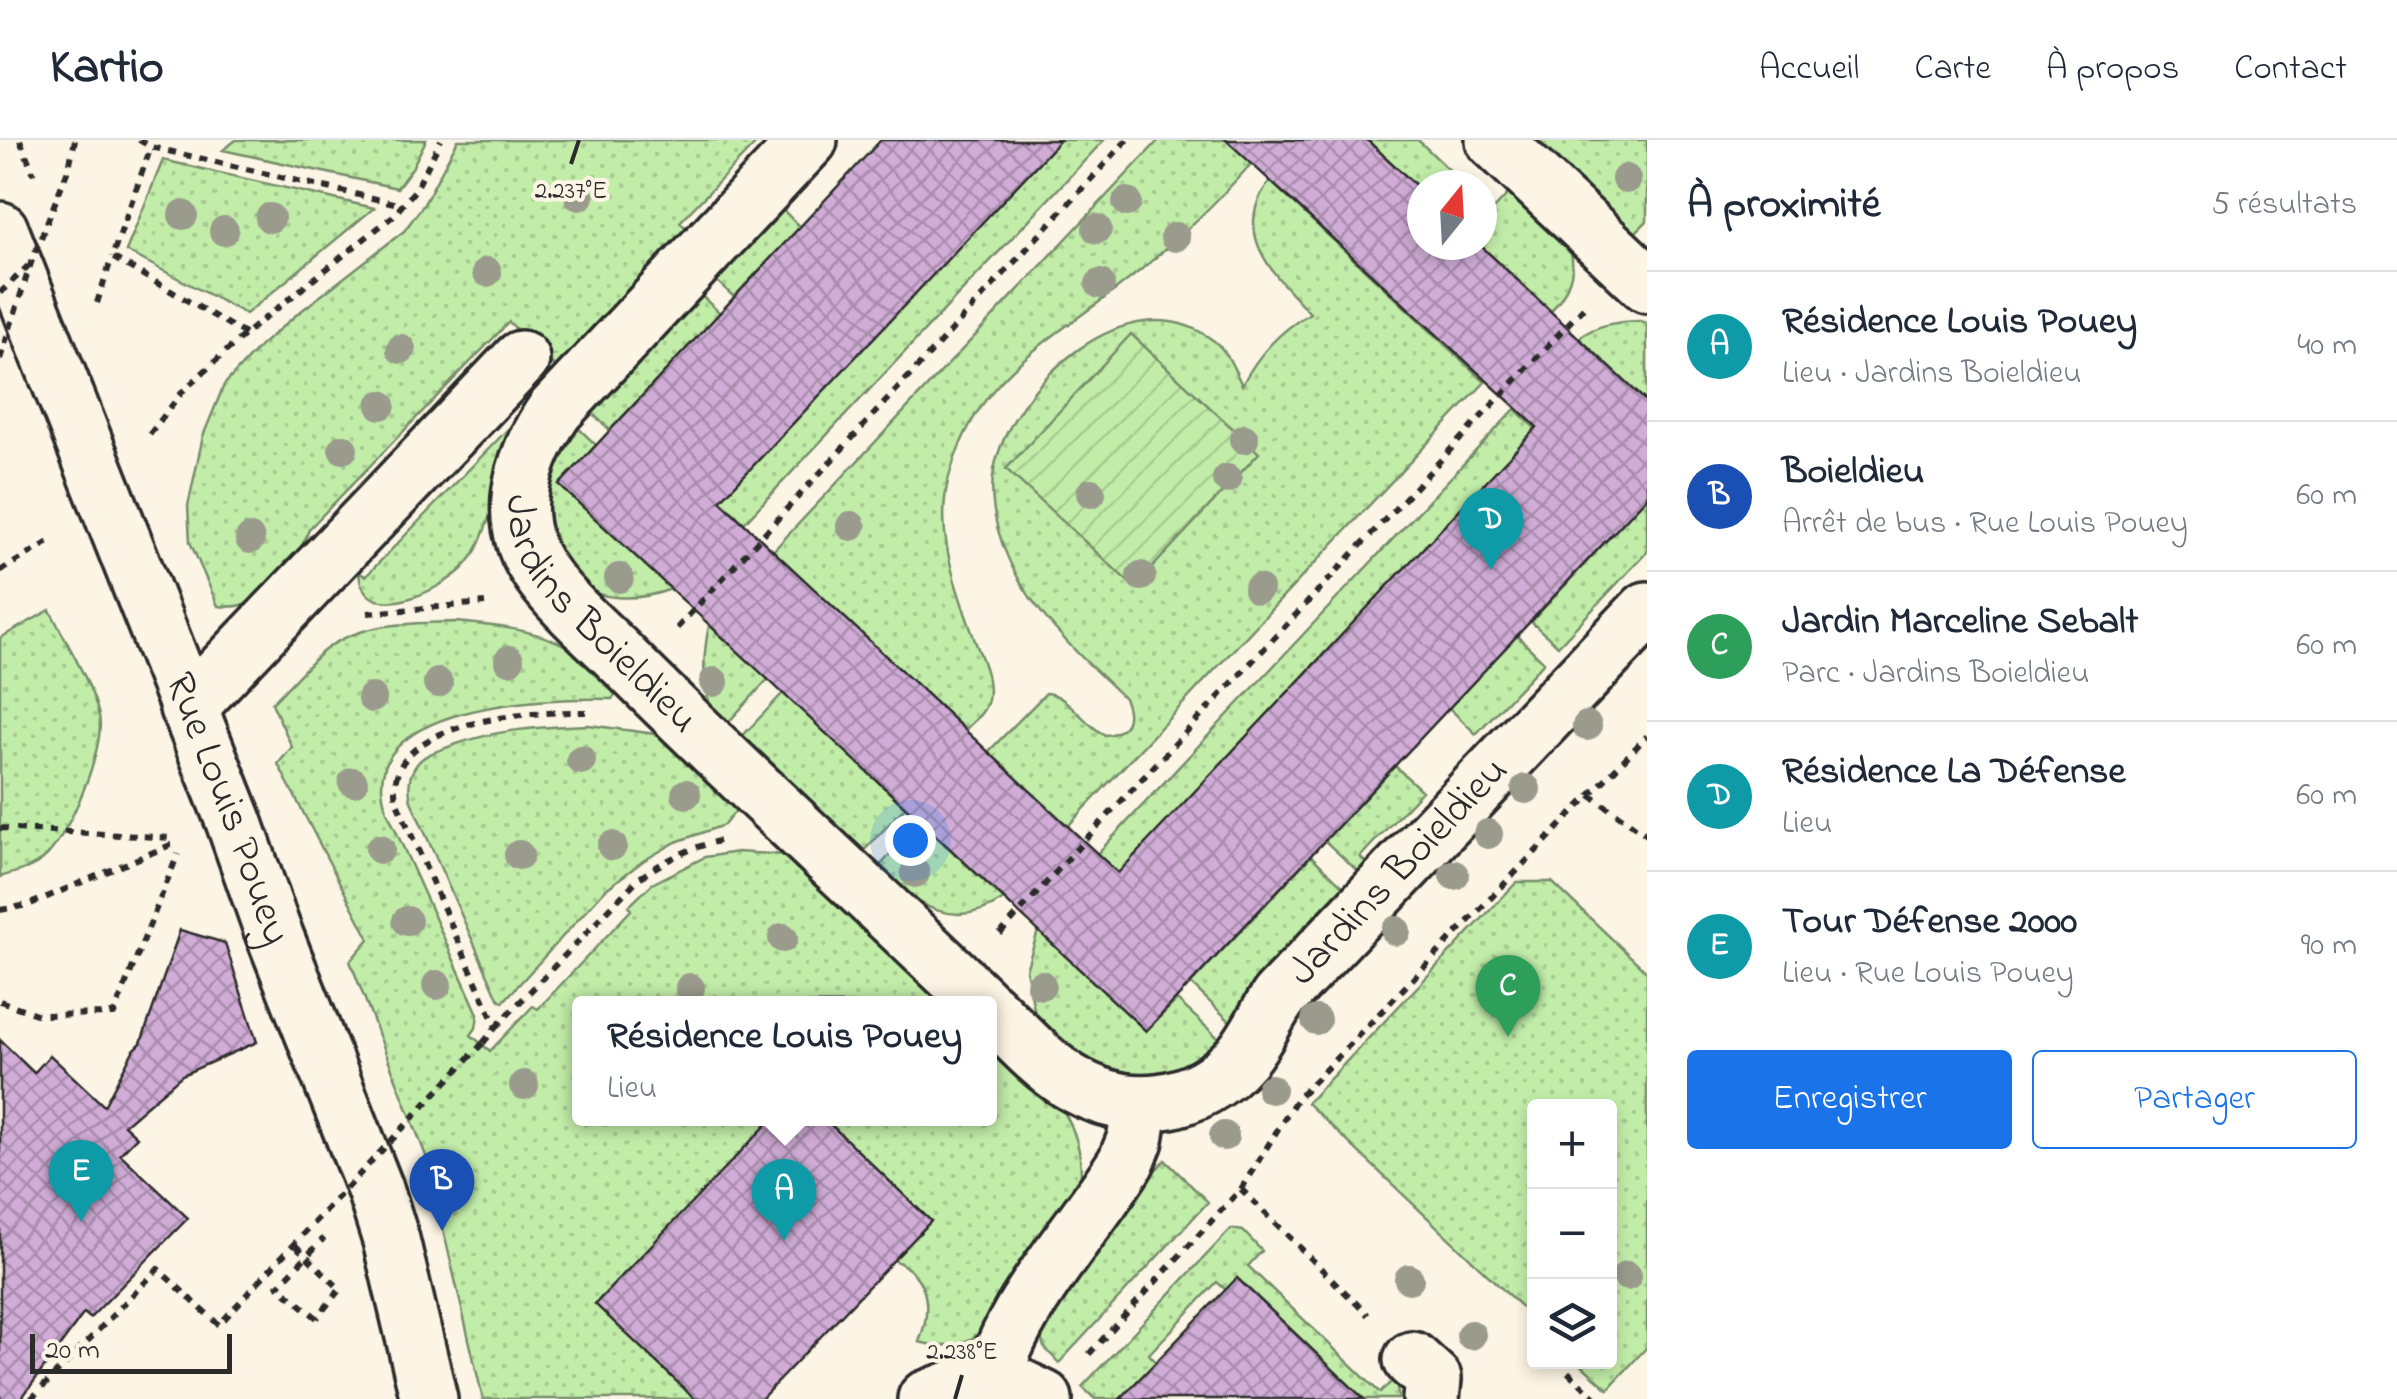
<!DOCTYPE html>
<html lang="fr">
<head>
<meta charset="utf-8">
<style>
	body { margin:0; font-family:"Indie Flower",sans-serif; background:#f6f6f7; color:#1f2937 }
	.controls { position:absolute; right:30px; bottom:30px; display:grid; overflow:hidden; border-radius:10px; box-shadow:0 5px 15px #0003 }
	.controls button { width:90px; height:90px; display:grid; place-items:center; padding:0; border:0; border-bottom:2px solid #e0e1e3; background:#fff; color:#1f2937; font:50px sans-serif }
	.compass { position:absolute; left:1407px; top:30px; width:90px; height:90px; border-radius:50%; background:#fff; box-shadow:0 5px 15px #0003; rotate:18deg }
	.scale { position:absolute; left:30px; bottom:25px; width:202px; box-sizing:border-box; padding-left:10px; border:5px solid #2b2b2b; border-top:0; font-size:28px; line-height:35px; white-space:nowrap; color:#2b2b2b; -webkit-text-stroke:8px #fcf5e5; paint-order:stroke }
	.you { position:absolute; left:910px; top:700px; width:35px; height:35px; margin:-25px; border:8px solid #fff; border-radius:50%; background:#1a73e8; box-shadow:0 0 0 15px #1a73e833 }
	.badge { display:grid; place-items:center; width:65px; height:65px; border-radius:50%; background:#1a73e8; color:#fff; font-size:32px; font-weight:700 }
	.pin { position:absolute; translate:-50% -82px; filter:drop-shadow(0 2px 5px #0008) }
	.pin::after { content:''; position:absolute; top:52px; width:35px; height:30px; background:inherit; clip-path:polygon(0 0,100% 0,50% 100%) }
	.popup { position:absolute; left:572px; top:856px; width:425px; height:130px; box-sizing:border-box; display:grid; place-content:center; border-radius:10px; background:#fff; filter:drop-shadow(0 2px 8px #0005); font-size:32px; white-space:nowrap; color:#747a83 }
	.popup b { font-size:38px; color:#1f2937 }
	.popup::after { content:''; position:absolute; left:50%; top:100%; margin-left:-20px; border:20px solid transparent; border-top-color:#fff }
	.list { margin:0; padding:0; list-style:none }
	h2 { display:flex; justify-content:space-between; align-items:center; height:130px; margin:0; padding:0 40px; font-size:42px }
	h2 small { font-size:32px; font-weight:400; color:#747a83 }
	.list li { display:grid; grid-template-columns:65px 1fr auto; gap:30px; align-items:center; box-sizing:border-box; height:150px; padding:0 40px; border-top:2px solid #e0e1e3 }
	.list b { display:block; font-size:38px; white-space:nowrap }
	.list p { margin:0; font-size:32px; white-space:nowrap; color:#747a83 }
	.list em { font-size:32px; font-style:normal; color:#747a83 }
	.actions { display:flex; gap:20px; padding:30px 40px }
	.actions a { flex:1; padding:22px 0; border:2px solid #1a73e8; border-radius:10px; text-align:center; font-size:35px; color:#1a73e8 }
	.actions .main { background:#1a73e8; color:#fff }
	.icon { flex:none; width:55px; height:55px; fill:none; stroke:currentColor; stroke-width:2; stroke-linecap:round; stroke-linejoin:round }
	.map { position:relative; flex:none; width:1647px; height:1259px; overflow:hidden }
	header { display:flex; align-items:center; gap:60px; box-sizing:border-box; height:140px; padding:0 50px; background:#fff; border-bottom:2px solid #e0e1e3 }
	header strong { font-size:48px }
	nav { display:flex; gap:55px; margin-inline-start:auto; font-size:35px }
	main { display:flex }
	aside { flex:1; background:#fff }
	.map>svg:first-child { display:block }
	.grass { fill:url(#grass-dots); stroke:#768c6a; stroke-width:2.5 }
	.garden { fill:url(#garden-furrows); stroke:#768c6a; stroke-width:2.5 }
	.building { fill:url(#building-cross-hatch); stroke:#2b2b2b; stroke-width:2.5 }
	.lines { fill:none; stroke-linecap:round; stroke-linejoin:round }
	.minor-casing { stroke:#2b2b2b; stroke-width:62 }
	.path { stroke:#2b2b2b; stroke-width:6; stroke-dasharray:8 8; stroke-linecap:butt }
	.minor { stroke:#fcf5e5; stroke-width:55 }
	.path-bridge { stroke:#2b2b2b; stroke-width:6; stroke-dasharray:8 8; stroke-linecap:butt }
	.tree { fill:#9a9b8c }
	.ticks { fill:none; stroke:#2b2b2b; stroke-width:4 }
	.labels { text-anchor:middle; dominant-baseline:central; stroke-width:8; stroke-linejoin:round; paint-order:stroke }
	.street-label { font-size:42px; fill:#2b2b2b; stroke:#fcf5e5 }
	.ticks-label { font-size:25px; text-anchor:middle; fill:#2b2b2b; stroke:#fcf5e5; stroke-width:8; stroke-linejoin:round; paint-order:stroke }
</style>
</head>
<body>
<header>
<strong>Kartio</strong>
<nav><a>Accueil</a><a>Carte</a><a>À propos</a><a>Contact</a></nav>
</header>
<main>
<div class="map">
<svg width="1647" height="1259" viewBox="0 0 1647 1259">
	<defs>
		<pattern id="grass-dots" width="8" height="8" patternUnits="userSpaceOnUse" patternTransform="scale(2.5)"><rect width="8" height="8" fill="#c2eda9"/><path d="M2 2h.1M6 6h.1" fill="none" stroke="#a7cb92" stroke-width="1.8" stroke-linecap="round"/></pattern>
		<pattern id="garden-furrows" width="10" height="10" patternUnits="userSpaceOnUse" patternTransform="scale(2.5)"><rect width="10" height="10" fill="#c2eda9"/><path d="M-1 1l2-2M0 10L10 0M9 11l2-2" fill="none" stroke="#a7cb92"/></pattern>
		<pattern id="building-cross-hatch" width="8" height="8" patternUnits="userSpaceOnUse" patternTransform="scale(2.5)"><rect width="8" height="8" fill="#d0acd6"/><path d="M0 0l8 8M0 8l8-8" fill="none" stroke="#a98cae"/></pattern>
	</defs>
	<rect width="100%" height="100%" fill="#fcf5e5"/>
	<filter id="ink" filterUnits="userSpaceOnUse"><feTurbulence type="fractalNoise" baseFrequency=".01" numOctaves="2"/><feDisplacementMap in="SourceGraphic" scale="20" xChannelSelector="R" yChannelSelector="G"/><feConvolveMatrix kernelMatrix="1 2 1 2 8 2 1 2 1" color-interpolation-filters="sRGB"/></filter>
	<g filter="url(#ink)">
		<!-- grass -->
		<path class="grass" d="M236,0H426L412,28L397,48L223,10Z
			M458,0H759L680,82L695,97C652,154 608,210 564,267C544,293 519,318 503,346C487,372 485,406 463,428C440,451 364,488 359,433L366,436L562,233L509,182L309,389C303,410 270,455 249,463C239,467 228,467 218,466L190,402L188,366L203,296L224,245L261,205L296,175L404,91L424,64Z
			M1060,0H1104L744,383L716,356Z
			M1159,0H1227L1252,23C1210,69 1167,111 1118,148C1045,204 980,235 951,330C932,388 956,446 975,501C982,519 992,539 988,560C985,572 974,581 965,590L773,411Z
			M1367,0H1418L1465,45H1422V51Z
			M1523,0H1647V81L1629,99Z
			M163,20L374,68L246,174L126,111Z
			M1270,41L1485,242L1068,686L988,612L1046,553C1068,554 1084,585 1105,595C1128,593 1133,578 1124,558C1074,509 1017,461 998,390C993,371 990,351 994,330C1010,247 1129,135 1214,201C1229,213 1234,230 1242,245C1259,213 1280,191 1310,173C1275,136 1229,93 1270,41Z
			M1517,44C1557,87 1599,114 1551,171L1480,105L1482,61L1493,70Z
			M775,62L800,87L734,157L708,133Z
			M694,149L720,173L610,290L584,266Z
			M1639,181L1647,183V262L1579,198C1597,184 1617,182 1639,181Z
			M1515,269L1542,295L1122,737L1097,714Z
			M570,280L596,305L560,345L671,449C643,460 597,464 574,439C559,423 549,396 538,377Z
			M1647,357V412L1558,506L1531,482Z
			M50,470C65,501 92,543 99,576C106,607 68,699 43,719C31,729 15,732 0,737V498Z
			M456,482C499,486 549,490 585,518C597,527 608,541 618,552L612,559C549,557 348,563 387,671L478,874L476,888L471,895L490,911L533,866L538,869L631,770L629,766L652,744L705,717L737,712L789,715L958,863L579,864V978L773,979L695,1259H483L426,1016L350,821L369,799L278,624L292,607L272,563C288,547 304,529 321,513C357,482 411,483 456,482Z
			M709,485L768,539L723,588C700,559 702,520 709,485Z
			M1517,496L1544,522L1476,594L1449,568Z
			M783,553L905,667L858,717L735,604Z
			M589,585L670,596L738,668L724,685L676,702L643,721L605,750L503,862L498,858L411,661C408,648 408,635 417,624C425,613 439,611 451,606C497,589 540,587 589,585Z
			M1395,626L1422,651L1360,717L1374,731L1366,739L1325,701Z
			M921,682L1004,759C953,793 916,763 874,732Z
			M1311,716L1352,755L1240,891L1191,844Z
			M1517,742H1552L1647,832V1207L1608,1249L1578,1222H1610V966H1534V1179L1307,963Z
			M1038,791L1146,891L1177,860L1227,906L1159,940L1095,932L1036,879L1026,830Z
			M989,892C1038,940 1092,977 1079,1054L984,1191C962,1206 945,1209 919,1202C932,1169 930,1136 894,1120L931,1081L824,979L989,978Z
			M1165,1020L1208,1062L1059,1223L1044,1207L1038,1187L1133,1055Z
			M1231,1089L1243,1091L1262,1111L1248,1126L1380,1253L1395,1238L1399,1259H1364L1237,1138L1226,1150L1217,1142L1149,1214L1156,1222L1121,1259H1095L1082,1247Z"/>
		<!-- garden -->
		<path class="garden" d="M1131,194L1259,313L1134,447L1006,329Z"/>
		<!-- building -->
		<path class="building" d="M881,0H1060L720,361L1118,733L1537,287L1226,0H1367L1422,51V105H1480L1647,262V357L1146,891L559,345Z
			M180,790L225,803L257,902L182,935L124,985L137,997L120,1014L188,1078L90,1178L84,1173L21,1259H0V900L34,933L50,915L104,966L133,911L141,903Z
			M773,978H824L931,1081L761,1259H695L595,1164Z
			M1237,1138L1364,1259H1120Z"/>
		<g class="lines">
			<defs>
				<g id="minor">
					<path id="s1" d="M809,0L555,270C528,309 509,358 526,406C540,447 594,490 624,521C741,638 864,749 983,864"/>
					<path d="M1494,0L1647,144"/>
					<path id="s2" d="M0,90L234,681L271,786L375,1049L391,1100L429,1259"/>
					<path d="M188,568L521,219"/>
					<path id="s3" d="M989,869C1014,893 1039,922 1069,941C1128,977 1197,968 1242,916C1257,898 1266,876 1279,857L1647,470"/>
					<path d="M1412,1220L1433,1239L1431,1259"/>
					<path d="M926,1259L992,1234L1044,1259"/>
					<path d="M990,1259C997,1180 1084,1091 1126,1022L1135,1000L1141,964"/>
				</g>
			</defs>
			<!-- minor casing -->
			<use href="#minor" class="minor-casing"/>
			<!-- path -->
			<path class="path" d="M20,0L34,34
				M139,0L151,7
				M97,163L112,117
				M245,194L112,117L151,7L402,65
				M150,294L183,251L245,194L393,76L416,49L441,0
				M0,431L54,399
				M368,473L485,463
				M677,488L1127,0
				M1590,655L1647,695
				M0,688L173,698
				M0,770L28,765L175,703
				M1000,794L1084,701L1584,167
				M0,861L39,875L114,874L178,714
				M496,887L638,739C662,722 690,707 719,701
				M483,903L496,887L396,660C381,579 534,571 586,572
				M1241,1049L1368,1175
				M317,1178L278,1146L324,1098
				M1089,1214L1241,1049L1296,960L1647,596
				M1568,1232L1597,1259
				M31,1259L158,1129L219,1185L258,1142"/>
			<!-- minor -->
			<use href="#minor" class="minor"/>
			<!-- path-bridge -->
			<path class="path-bridge" d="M0,153L28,126
				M0,219L31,123L69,27L75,0
				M296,1106L340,1149L317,1178
				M258,1142L483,903"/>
		</g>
		<!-- trees -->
		<g class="tree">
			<circle cx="1626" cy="39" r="15"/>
			<circle cx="579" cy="56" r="15"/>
			<circle cx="1127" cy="62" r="15"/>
			<circle cx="183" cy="75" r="15"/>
			<circle cx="270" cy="78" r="15"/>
			<circle cx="1097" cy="89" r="15"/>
			<circle cx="224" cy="91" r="15"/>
			<circle cx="1175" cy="97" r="15"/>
			<circle cx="487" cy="132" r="15"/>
			<circle cx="1100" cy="144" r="15"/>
			<circle cx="401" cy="209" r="15"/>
			<circle cx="381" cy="265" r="15"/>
			<circle cx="1244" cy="299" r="15"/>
			<circle cx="343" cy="309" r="15"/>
			<circle cx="1227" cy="339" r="15"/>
			<circle cx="1091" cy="353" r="15"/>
			<circle cx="851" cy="386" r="15"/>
			<circle cx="250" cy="399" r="15"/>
			<circle cx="1141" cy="436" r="15"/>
			<circle cx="619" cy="438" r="15"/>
			<circle cx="1258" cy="449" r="15"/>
			<circle cx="509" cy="520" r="15"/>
			<circle cx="714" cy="542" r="15"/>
			<circle cx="438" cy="543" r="15"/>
			<circle cx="372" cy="558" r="15"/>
			<circle cx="1587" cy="586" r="15"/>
			<circle cx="581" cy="620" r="15"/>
			<circle cx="353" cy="642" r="15"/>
			<circle cx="1526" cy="649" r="15"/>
			<circle cx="686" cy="654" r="15"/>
			<circle cx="1488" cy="694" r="15"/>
			<circle cx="612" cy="706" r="15"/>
			<circle cx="380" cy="709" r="15"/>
			<circle cx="519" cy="715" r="15"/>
			<circle cx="915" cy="733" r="15"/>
			<circle cx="1454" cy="735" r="15"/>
			<circle cx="407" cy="781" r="15"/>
			<circle cx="1396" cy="791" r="15"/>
			<circle cx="783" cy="798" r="15"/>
			<circle cx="437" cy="845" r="15"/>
			<circle cx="1041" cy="845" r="15"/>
			<circle cx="690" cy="848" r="15"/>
			<circle cx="1316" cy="880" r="15"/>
			<circle cx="524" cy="945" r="15"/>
			<circle cx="1271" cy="949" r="15"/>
			<circle cx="1224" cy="996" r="15"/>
			<circle cx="1627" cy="1136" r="15"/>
			<circle cx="1409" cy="1139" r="15"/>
			<circle cx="1471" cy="1195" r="15"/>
		</g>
	</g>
	<!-- ticks -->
	<path class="ticks" d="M571,24L579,0M955,1259L962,1235"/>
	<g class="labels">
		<!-- street labels -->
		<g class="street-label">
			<text stroke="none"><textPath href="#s1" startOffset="612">Jardins Boieldieu</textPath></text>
			<text stroke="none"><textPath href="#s2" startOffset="622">Rue Louis Pouey</textPath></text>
			<text stroke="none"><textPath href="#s3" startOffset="542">Jardins Boieldieu</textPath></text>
		</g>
	</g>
	<g class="ticks-label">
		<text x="571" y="58">2.237°E</text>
		<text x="962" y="1219">2.238°E</text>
	</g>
</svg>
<div class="controls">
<button>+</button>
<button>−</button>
<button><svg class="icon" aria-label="layers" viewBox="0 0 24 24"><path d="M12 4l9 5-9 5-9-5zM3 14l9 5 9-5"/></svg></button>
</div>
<svg class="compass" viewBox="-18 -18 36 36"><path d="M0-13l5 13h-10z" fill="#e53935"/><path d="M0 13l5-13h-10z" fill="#747a83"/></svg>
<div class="scale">20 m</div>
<div class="you"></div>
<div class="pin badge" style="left:784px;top:1101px;background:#0f9aa8">A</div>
<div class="popup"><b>Résidence Louis Pouey</b>Lieu</div>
<div class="pin badge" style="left:442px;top:1091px;background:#1a4fb4">B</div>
<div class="pin badge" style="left:1508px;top:897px;background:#2e9e5b">C</div>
<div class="pin badge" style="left:1491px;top:430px;background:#0f9aa8">D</div>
<div class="pin badge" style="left:81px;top:1082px;background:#0f9aa8">E</div>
</div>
<aside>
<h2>À proximité<small>5 résultats</small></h2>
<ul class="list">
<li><span class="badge" style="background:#0f9aa8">A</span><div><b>Résidence Louis Pouey</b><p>Lieu · Jardins Boieldieu</p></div><em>40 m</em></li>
<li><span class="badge" style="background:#1a4fb4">B</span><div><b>Boieldieu</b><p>Arrêt de bus · Rue Louis Pouey</p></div><em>60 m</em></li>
<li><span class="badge" style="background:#2e9e5b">C</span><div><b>Jardin Marceline Sebalt</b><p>Parc · Jardins Boieldieu</p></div><em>60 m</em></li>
<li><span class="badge" style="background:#0f9aa8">D</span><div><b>Résidence La Défense</b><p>Lieu</p></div><em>60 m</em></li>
<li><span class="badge" style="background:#0f9aa8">E</span><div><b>Tour Défense 2000</b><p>Lieu · Rue Louis Pouey</p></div><em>90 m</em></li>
</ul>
<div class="actions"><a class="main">Enregistrer</a><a>Partager</a></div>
</aside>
</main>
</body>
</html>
